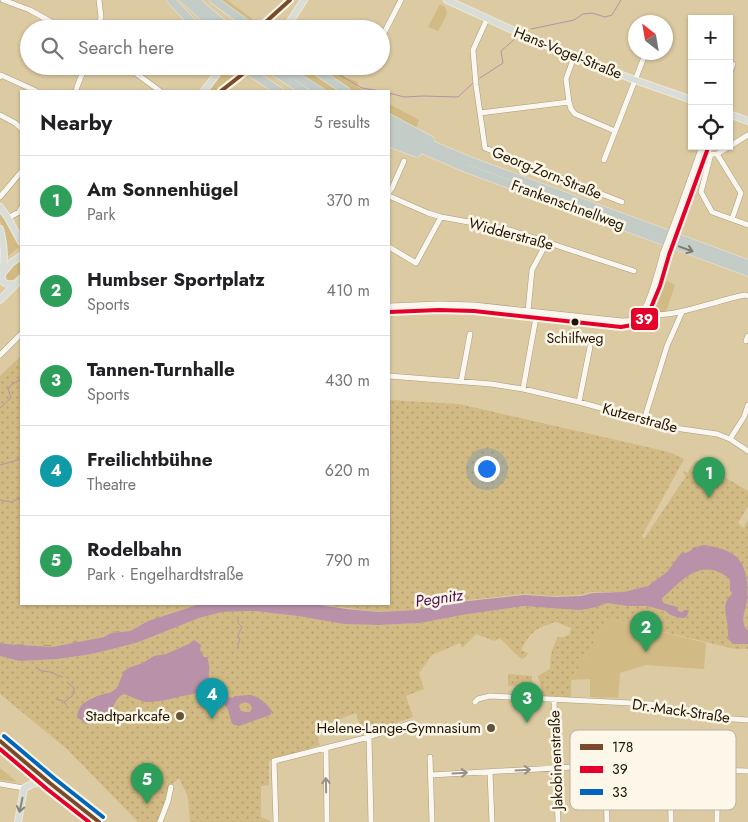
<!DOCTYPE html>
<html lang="en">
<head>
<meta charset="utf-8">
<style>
	body { margin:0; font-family:Jost,sans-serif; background:#f6f6f6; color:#202124 }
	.controls { position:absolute; right:15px; top:15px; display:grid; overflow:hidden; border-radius:0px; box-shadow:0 1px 4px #0004 }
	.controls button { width:45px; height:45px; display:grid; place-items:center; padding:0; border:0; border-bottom:1px solid #e0e0e0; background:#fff; color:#202124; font:25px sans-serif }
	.compass { position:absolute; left:628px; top:15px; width:45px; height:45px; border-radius:50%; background:#fff; box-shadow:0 1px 4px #0004; rotate:329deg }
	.you { position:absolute; left:486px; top:468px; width:18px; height:18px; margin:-12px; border:4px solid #fff; border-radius:50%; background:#1a73e8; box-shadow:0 0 0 8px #1a73e833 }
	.badge { display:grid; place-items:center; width:32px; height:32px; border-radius:50%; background:#1a73e8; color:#fff; font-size:16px; font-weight:700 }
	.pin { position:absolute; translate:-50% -41px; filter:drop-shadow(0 1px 2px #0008) }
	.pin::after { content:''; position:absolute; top:26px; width:18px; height:15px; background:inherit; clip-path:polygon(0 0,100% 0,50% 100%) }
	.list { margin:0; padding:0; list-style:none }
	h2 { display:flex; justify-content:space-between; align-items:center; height:65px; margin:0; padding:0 20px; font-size:21px }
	h2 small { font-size:16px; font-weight:400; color:#757577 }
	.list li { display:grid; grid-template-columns:32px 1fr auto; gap:15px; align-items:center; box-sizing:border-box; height:90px; padding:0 20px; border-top:1px solid #e0e0e0 }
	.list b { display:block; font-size:19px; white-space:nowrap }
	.list p { margin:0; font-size:16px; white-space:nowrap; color:#757577 }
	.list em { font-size:16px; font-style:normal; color:#757577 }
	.icon { flex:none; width:28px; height:28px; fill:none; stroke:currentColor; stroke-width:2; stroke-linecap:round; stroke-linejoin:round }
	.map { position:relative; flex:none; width:748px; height:822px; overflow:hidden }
	.search { position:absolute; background:#fff; box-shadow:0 1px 4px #0004; left:20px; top:20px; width:370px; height:55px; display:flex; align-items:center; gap:12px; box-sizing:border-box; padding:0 18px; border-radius:28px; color:#757577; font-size:19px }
	.panel { position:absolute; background:#fff; box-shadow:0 1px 4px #0004; left:20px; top:90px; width:370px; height:515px; border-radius:0px }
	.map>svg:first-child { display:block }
	.grass { fill:#d1ba83 }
	.forest { fill:url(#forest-firs) }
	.park { fill:url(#park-dots) }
	.water { fill:#b991a8; fill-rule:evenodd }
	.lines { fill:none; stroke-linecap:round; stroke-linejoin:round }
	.stream { stroke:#b991a8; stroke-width:1 }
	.minor-casing { stroke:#aa9c7d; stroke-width:6 }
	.major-casing { stroke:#efe7d5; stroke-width:8 }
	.highway-casing { stroke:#efe7d5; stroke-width:9 }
	.minor { stroke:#faf7f1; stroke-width:5 }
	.major { stroke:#d9ddd8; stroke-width:6 }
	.highway { stroke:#c4ccc7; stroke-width:8 }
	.minor-bridge-casing { stroke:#aa9c7d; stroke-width:6; stroke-linecap:butt }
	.minor-bridge { stroke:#faf7f1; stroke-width:5 }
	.bus-1-casing { stroke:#fdf7e9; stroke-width:8 }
	.bus-2-casing { stroke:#fdf7e9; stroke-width:8 }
	.bus-3-casing { stroke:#fdf7e9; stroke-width:8 }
	.bus-1 { stroke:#7a4b2a; stroke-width:4 }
	.bus-2 { stroke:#e4002b; stroke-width:4 }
	.bus-3 { stroke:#0065bd; stroke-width:4 }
	.oneway { stroke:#7b7a6d }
	.oneway2 { stroke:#989185 }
	.oneway3 { stroke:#868377 }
	.bus-dot { fill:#211500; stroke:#fdf7e9; stroke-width:2 }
	.poi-dot { fill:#625439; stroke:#fdf7e9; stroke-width:2 }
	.labels { text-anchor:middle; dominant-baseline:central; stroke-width:5; stroke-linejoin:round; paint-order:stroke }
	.bus-label { font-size:14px; fill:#211500; stroke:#fdf7e9 }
	.street-label { font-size:15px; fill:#211500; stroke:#fdf7e9 }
	.poi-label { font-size:15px; fill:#211500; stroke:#fdf7e9; text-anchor:end }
	.water-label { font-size:16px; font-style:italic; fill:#501152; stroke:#fdf7e9 }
	.key { fill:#fdf7e9; stroke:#bbb3a3; stroke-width:1 }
	.key-label { font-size:14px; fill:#211500 }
	.line-badge { stroke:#fdf7e9; stroke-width:2 }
	.badge-label { font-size:14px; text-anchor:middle; font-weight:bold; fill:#fff }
</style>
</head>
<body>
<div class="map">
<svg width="748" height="822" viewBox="0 0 748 822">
	<defs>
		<pattern id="forest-firs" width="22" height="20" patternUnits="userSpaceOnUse" patternTransform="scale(1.25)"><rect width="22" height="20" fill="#d1ba83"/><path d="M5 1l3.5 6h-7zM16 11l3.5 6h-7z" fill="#b39f6f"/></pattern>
		<pattern id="park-dots" width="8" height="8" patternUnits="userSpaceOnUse" patternTransform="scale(1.25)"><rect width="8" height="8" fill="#d1ba83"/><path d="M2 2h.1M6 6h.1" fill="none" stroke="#b39f6f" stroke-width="1.8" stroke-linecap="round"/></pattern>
	</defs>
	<rect width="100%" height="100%" fill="#dbcaa2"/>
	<!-- grass -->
	<path class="grass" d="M216,0H227L250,17L252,20L250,24Z
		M440,4L445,7L447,14L438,31L428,27Z
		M287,66H305L342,91H328Z
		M313,66H329L345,77L358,82L357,87L365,91H351Z
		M224,69L234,77L216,91H208Z
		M389,104L419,120L416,129L389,115Z
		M0,211L14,232L20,246L7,257L6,241L0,220Z
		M21,258V272L12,281H5C4,270 14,265 21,258Z
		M661,278L675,285L666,312L650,313L649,310Z
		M606,618L706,643L704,669L646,665L620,673L618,698L590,697V679L571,680L596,638Z
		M0,768L17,782L1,780L0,781Z"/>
	<!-- forest -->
	<path class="forest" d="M453,600L454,603L416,610L379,612L325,605L326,604L351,606Z
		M191,604H200L148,621L130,631L111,633L104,637L52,647L6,644L0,643L3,637Z"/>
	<!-- park -->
	<path class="park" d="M21,356V604H195L147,620L129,630L110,632L103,636L51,645L6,644L0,643V376Z
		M389,400L459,404L669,452L684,459L642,536L644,539L686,476L683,472L684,471L687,473L696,460L748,491V506L738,523L744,528L748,519V649H735L606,618L596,638L571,680V698L543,696L538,676L550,669C551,654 551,650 558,637H564L570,634L571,628L556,622C536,628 531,631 521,650L528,653L526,657L522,659C513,653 507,644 499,638L495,641L476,634L462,648L460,643L432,655L419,673L424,689L406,696L413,717L363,735L356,713L315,728L320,745L269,761V785L261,786V817L270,821V822H190L188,797L179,778L173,783L168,791L158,822H138L67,749L0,694V656L20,661L57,659L92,654L136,643L199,618L222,612L253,611L298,616L344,624L378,625L420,623L461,615L524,606L551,607H597L607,603L616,604L613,592H592L580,595L554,596L523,594L458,601L415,608L378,611L321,604H389Z
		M508,674L532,676V687L508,686Z"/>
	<!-- water -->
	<path class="water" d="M704,545C728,549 744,554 747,582C747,588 748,595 747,601C745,612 739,622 748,631V644H734L728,639C728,633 728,627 727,621C725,610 723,602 732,594V592L730,591V580C726,575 720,572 713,570C691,566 677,586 662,598L663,603L677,607L678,611L681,612L685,610H689L687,616L684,618L676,617L669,614L666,611L647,606H628L607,603L597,607L580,610L524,606L462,615L420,623L378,625L344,624L298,616L253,611L222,612L199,618L136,643L92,654L57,659L20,661L0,656V643L6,644L52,647L104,637L111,633L130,631L148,621L200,604H314L346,609L379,612L416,610L459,602L524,595L556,597L581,596L593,593L624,592L648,586L667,572L682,552L686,553L692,550V548Z
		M194,640L201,645L200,650L204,657H207C212,671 209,689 193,694C190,695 186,695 182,696C171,699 158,702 146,702C139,701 131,696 124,694C117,696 115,704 111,710C104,718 96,722 86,724L77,717C77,713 79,709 81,706C86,700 103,693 110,693L117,688L124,671L131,667L143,663L154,656L166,654L189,644Z
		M251,695C260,698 266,703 272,711L270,715L239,726L232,724L228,710L223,702V699L225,696L232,698L235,696ZM245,702L250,704L252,708L250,712H245L241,711L239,706L241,703Z"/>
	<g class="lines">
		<!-- stream -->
		<path class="stream" d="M531,29L574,20L583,14L592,13L605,17L612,15L621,0
			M324,66L362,88L380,91
			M480,78L503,63L501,51L516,38
			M389,93L404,97L423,96L458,97L473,83
			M0,408L11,398L8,389L11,385L21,379
			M0,465L21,459
			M0,500L11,502L21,498
			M238,619V623L242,627L238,635L240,640L238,644V648
			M36,668L42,671L50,672L62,677
			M56,699L63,701
			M66,705L64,702L71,697L74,693V688L67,682"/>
		<defs>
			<path id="minor" d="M3,0L30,10L64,29
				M99,0L101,17L99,29
				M487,19L473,50L476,85L485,148L622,202
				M381,39L401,0
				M574,57L566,79L569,102L571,109L575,114L615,131
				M126,66L160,91
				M364,71L367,66
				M729,75L733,64
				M0,77L1,75L36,91
				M76,91L77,87L85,66
				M480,113L569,102
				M0,115L15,123L21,128
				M701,150L711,154H717L748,135
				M711,154L701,192L712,212L748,225
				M717,154L741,193L732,219
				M604,160L646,52
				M389,192L392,188L404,161
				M389,196L428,213L441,217L491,226L513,231L634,271
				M0,197L21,172
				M677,216L702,146
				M8,218L19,212L21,208
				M389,247L416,263L441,217
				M389,306L439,304L474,305L622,321C629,321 635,320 640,315C650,306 659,267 663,253
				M528,311L532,270L547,242
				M641,314C667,318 690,309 714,303C724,300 734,297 745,295L748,296
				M746,341L748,336
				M0,355L21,334
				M389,376L491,384L523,389L579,402L644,420L661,426L717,434L730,439L748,451
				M461,382L470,334
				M523,389L537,312
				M579,402L590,347
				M644,420L667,346L682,312
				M730,439L744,417L748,405
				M554,699L558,822
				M475,702L478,699L490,696L651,704L693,714L719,718L748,720
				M369,737L371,822
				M326,749L327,822
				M430,757L432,822
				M605,765L607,822
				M670,769L671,822
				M490,772L492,822
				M431,775L625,764L646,765L670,769L748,771
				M0,784L24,788
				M160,822L168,801L171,787
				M276,822L274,761L369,737L411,723
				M717,822L718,736"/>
			<path id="major" d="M447,0L554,49L635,80L692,100
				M258,29L290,0
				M285,29L304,0
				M204,91L223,66
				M221,91L253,66
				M729,114L748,121
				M0,207L8,218L21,242
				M0,229C4,244 6,263 0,278
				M2,274L11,263L21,256
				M2,275C1,284 7,285 16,284
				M0,300L21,279
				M0,741L51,784L99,822
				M18,822L24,788L37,782L43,777"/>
			<path id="highway" d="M171,0L198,29
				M185,0L217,29
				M195,0L229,29
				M214,0L254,29
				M241,66L279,91
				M266,66L304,91
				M280,66L320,91
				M309,66L346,91
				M389,118L430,140
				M389,127L470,161L748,264
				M389,135L468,169L748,272
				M389,143L417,153"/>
		</defs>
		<!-- minor casing -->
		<use href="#minor" class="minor-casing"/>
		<!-- major casing -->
		<use href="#major" class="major-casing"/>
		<!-- highway casing -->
		<use href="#highway" class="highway-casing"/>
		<!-- minor -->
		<use href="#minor" class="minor"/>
		<!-- major -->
		<use href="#major" class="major"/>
		<!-- highway -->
		<use href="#highway" class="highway"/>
		<defs>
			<path id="minor-bridge" d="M663,253L677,216"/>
		</defs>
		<!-- minor-bridge casing -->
		<use href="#minor-bridge" class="minor-bridge-casing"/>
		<!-- minor-bridge -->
		<use href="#minor-bridge" class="minor-bridge"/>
		<defs>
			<path id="bus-1" d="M258,29L290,0
				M221,91L253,66
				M0,741L51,784L99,822"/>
			<path id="bus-2" d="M389,312L439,310L474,311L621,327L638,324L646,318L650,310L660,286L669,255L708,148
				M0,749L47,789L89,822"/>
			<path id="bus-3" d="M4,736L55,779L103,817"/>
		</defs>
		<!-- bus-1 casing -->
		<use href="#bus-1" class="bus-1-casing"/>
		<!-- bus-2 casing -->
		<use href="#bus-2" class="bus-2-casing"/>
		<!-- bus-3 casing -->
		<use href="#bus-3" class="bus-3-casing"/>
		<!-- bus-1 -->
		<use href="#bus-1" class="bus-1"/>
		<!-- bus-2 -->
		<use href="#bus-2" class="bus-2"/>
		<!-- bus-3 -->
		<use href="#bus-3" class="bus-3"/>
	</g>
	<!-- one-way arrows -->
	<defs><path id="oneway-shaft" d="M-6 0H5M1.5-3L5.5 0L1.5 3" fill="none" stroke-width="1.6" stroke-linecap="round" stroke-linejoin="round" transform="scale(1.25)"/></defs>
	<use class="oneway" href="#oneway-shaft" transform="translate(686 249) rotate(20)"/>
	<g class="oneway2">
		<use href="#oneway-shaft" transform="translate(523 770) rotate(-3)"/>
		<use href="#oneway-shaft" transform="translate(460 773) rotate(-3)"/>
		<use href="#oneway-shaft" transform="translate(326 785) rotate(-91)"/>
	</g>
	<use class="oneway3" href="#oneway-shaft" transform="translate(21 805) rotate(102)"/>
	<!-- markers -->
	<circle class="bus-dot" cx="575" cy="322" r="4.5"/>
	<g class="poi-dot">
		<circle cx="180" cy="716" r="5"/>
		<circle cx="491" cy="728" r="5"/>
	</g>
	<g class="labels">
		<!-- bus labels -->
		<g class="bus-label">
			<text x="575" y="338">Schilfweg</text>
		</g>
		<!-- street labels -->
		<g class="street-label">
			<text transform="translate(568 53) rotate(22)">Hans-Vogel-Straße</text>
			<text transform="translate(547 173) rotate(22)">Georg-Zorn-Straße</text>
			<text transform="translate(568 205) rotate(20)">Frankenschnellweg</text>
			<text transform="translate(511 234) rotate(15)">Widderstraße</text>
			<text transform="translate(640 418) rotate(15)">Kutzerstraße</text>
			<text transform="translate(681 711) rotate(8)">Dr.-Mack-Straße</text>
			<text transform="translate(556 760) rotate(-92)">Jakobinenstraße</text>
		</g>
		<!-- poi labels -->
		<g class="poi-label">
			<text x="170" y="716">Stadtparkcafe</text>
			<text x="481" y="728">Helene-Lange-Gymnasium</text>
		</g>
		<!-- water labels -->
		<g class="water-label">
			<text transform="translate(439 598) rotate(-8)">Pegnitz</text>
		</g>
	</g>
	<!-- legend -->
	<rect x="570" y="730" width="166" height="80" rx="8" class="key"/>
	<rect x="580" y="744" width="23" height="6" fill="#7a4b2a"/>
	<rect x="580" y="766" width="23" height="7" fill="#e4002b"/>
	<rect x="580" y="789" width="23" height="6" fill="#0065bd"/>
	<g class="key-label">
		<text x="612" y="752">178</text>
		<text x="612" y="774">39</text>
		<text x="612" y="797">33</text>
	</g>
	<rect class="line-badge" x="630" y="307" width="29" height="24" rx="5" fill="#e4002b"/>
	<g class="badge-label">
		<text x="644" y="324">39</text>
	</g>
</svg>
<div class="controls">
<button>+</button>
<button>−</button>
<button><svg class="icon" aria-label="locate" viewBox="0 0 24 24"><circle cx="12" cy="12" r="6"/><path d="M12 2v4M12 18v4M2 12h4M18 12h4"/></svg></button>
</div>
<svg class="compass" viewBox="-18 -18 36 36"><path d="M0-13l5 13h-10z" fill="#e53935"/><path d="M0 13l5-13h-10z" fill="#757577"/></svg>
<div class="you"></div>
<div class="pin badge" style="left:709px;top:498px;background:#2e9e5b">1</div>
<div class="pin badge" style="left:646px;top:652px;background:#2e9e5b">2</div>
<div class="pin badge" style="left:527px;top:723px;background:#2e9e5b">3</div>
<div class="pin badge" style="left:212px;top:719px;background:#0f9aa8">4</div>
<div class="pin badge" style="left:147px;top:804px;background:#2e9e5b">5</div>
<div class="search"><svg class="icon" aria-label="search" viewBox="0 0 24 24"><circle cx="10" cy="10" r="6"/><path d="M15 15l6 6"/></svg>Search here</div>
<section class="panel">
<h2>Nearby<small>5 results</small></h2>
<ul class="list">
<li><span class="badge" style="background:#2e9e5b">1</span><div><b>Am Sonnenhügel</b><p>Park</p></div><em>370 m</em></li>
<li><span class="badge" style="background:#2e9e5b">2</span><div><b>Humbser Sportplatz</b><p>Sports</p></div><em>410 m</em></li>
<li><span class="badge" style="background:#2e9e5b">3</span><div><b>Tannen-Turnhalle</b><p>Sports</p></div><em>430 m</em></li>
<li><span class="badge" style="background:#0f9aa8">4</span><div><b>Freilichtbühne</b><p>Theatre</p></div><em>620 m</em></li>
<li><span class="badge" style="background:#2e9e5b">5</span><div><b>Rodelbahn</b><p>Park · Engelhardtstraße</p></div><em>790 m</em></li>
</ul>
</section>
</div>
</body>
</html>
